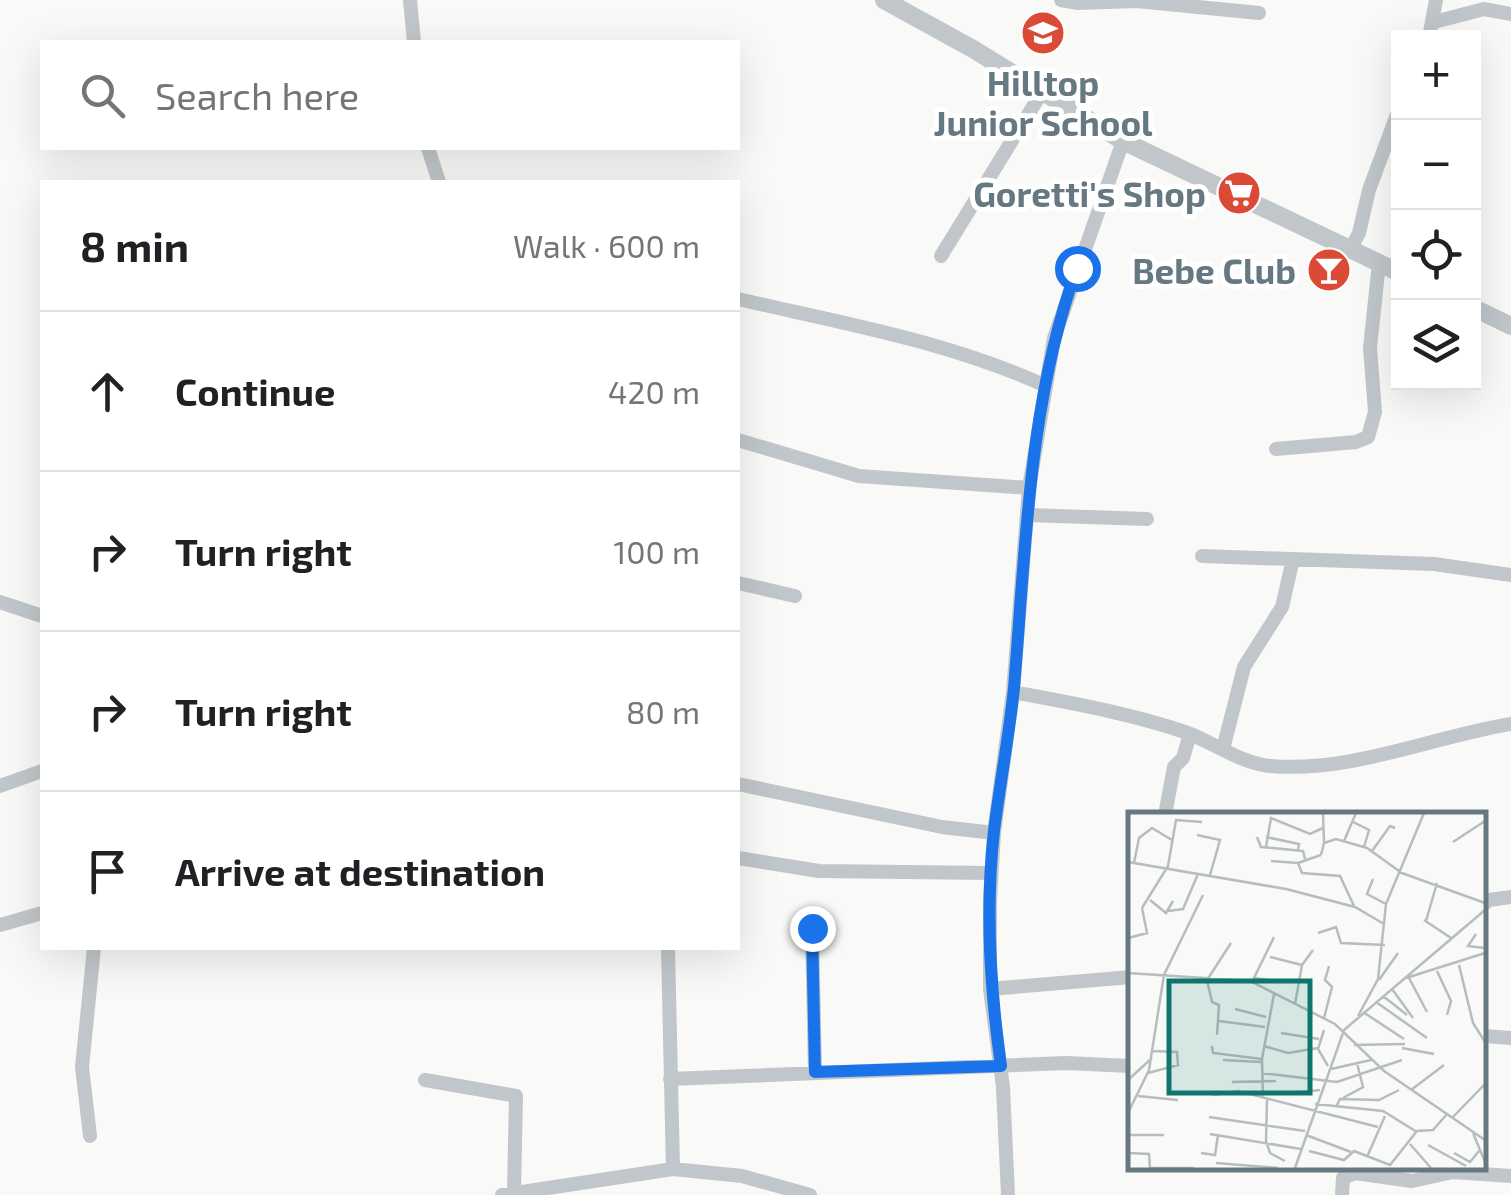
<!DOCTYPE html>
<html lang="en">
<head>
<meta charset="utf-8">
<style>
	body { margin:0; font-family:"Exo 2",sans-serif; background:#f2f2f2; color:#202124 }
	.controls { position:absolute; right:30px; top:30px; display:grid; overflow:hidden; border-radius:0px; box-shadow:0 10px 40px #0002 }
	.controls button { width:90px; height:90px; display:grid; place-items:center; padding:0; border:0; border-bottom:2px solid #e0e0e0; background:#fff; color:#202124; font:50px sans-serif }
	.stop { position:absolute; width:30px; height:30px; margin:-22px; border:8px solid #1a73e8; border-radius:50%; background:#fff }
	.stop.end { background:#1a73e8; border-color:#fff; box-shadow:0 2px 10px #0008 }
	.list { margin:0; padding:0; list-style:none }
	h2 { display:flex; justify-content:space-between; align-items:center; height:130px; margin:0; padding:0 40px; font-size:42px }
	h2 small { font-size:32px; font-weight:400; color:#757577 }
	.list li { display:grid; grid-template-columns:65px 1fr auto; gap:30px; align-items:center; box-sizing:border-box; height:160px; padding:0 40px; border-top:2px solid #e0e0e0 }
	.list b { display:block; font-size:38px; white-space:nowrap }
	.list em { font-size:32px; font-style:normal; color:#757577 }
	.icon { flex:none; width:55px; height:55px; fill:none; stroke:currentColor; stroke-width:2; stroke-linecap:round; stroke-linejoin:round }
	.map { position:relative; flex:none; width:1511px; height:1195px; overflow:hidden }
	.search { position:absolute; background:#fff; box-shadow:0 10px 40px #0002; left:40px; top:40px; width:700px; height:110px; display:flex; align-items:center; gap:25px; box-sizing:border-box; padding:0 35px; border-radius:0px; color:#757577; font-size:38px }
	.panel { position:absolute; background:#fff; box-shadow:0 10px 40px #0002; left:40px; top:180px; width:700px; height:770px; border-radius:0px }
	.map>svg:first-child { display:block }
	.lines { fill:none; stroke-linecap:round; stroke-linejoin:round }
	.minor { stroke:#c0c6c9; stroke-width:14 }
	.tertiary { stroke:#c0c6c9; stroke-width:18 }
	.route { stroke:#1a73e8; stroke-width:12 }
	.labels { text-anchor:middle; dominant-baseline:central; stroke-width:10; stroke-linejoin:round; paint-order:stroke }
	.poi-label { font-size:35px; font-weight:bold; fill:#667881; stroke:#fff; text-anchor:end }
	.inset-road { fill:none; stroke:#b5bdc1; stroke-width:2.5 }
	.view { fill:#0f766e; fill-opacity:0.15; stroke:#0f766e; stroke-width:5 }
	.inset-edge { fill:none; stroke:#667881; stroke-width:5 }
</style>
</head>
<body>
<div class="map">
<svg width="1511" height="1195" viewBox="0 0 1511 1195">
	<rect width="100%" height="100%" fill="#f9f9f7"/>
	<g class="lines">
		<!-- minor -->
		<path class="minor" d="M410,0L414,42
			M1061,0L1078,3L1137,1L1259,13
			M1434,22L1484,9L1511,14
			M1429,38L1436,0
			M428,148L439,182
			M1350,250L1359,233L1369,190L1398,112
			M941,256L1042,92
			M738,299C842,323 946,341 1044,385
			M738,440L859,476L1029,488
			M1276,449L1356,442L1368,437L1375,412L1370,348L1379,263
			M1028,515L1147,519
			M1202,556L1434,564L1511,575
			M738,583L795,596
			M0,602L42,616
			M1013,692C1071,703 1129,713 1185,732C1213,742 1240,763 1270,766C1351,773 1432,737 1511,724
			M1223,749L1244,667L1282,607L1293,559
			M738,784L942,827L994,833
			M0,786L42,771
			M1165,815L1174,767L1183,758L1190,734
			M738,858L819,871L991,873
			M1484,904L1489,900L1511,897
			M0,925L42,913
			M812,929L815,1072
			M668,948L673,1169
			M990,989L1131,977
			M1484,1036L1511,1038
			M670,1079L1066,1063L1131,1066
			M425,1080L516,1096L514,1192
			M90,1136L82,1067L94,948
			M502,1195L673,1169L742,1176L810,1195
			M1008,1195L1003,1087L990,989V901L994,833L1013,692L1029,488L1054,338L1123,141
			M1342,1195L1343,1178L1355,1173L1412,1181L1453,1172L1511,1176"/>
		<!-- tertiary -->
		<path class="tertiary" d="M884,0L973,49L1123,141L1398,272
			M1474,308L1511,326"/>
	</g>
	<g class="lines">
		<!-- route -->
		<path class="route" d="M812,928L815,1072L1001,1066C990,987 985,910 994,831C1000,783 1009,736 1014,688C1026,546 1028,403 1077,268"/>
	</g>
	<!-- icons -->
	<defs>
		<symbol id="school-disc" viewBox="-11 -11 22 22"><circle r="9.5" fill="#da4a36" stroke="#fff"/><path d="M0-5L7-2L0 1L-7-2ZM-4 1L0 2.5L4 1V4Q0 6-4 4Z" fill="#fff"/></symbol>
		<symbol id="supermarket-disc" viewBox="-11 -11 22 22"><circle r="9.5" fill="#da4a36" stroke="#fff"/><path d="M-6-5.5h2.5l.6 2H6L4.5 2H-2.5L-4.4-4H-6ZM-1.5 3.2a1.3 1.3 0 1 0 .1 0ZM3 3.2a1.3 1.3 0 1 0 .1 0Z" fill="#fff"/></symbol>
		<symbol id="bar-disc" viewBox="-11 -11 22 22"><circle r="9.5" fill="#da4a36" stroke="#fff"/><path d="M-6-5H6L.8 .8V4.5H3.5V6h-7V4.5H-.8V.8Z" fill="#fff"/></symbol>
	</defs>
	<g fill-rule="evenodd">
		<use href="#school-disc" x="1018" y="8" width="50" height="50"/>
		<use href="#supermarket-disc" x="1214" y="168" width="50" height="50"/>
		<use href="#bar-disc" x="1304" y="245" width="50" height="50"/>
	</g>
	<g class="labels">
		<!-- poi labels -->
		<g class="poi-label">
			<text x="1043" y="82" text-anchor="middle">Hilltop<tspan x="1043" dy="40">Junior School</tspan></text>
			<text x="1206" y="193">Goretti's Shop</text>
			<text x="1296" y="270">Bebe Club</text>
		</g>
	</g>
	<!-- overview -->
	<g transform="translate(1128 812)">
		<rect width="358" height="358" fill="#f9f9f7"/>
		<path class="inset-road" d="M195,1L196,31M225,10L241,18L236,35M69,23L92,28L82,63M129,25L133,35L175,39L177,47M138,25L171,32L170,39M216,29L228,1M325,30L357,9M138,35L143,6L182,22L195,16M244,39L262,14L267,16M193,43L196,31L208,27L239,36L271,59M143,49L170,51L193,43M0,50L158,77L227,95L256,112M6,51L11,26L24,16L44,28M170,51L174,61L212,64L226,94M271,60L357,91M245,67L239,82L258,92M22,88L38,101L45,89M14,96L40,54L48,8L74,10M40,99L55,97L70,62M296,108L323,126M298,109L309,71M190,121L208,115L213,131L257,133M348,122L340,134L357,136M0,126L19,121L14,96M142,145L174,153M331,153L345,211L357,230M309,159L323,189L319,203M0,161L122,169L207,212L256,259L357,328M126,166L158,170M278,166L357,141M281,166L299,200M251,168L270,141M124,170L146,125M264,177L285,206M255,184L279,203M248,190L299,226M167,192L174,153L185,138M107,197L138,205M235,200L276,227M230,204L250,167L258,92L296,1M196,206L204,175L197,168L201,154M91,209L137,215M196,218L190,237L200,254M153,221L191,227M89,223L91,193L84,190L79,168L103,131M226,233L277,232M84,234L85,241L134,247M136,234L160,241L190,236M274,236L306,242M95,248L133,250M203,257L243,248M20,261L50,253L49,240L24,239M133,261L209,270L274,248M0,268L24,246M104,270L148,269M283,278L316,253M172,279L166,281L192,278M85,283L110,279L250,315M10,284L50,288M135,286L134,247L146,182M215,286L235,275L229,251M139,288L138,329L142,341L157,349M187,292L255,299L289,320M209,293L212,287L251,288L271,278M0,301L21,258L36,163L75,83M81,305L177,319M324,306L357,272M345,321L357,350M82,322L173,337M0,323H36M178,323L223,340M282,332L303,356M300,333L338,354M181,339L216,348L226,339L262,353L289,319L305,318L319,302M0,341L21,342L22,356M73,341L87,343L90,323M326,341L342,350L351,339M239,345L257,304M88,351L150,356M21,356H66M167,356L216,218L357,98"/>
		<path class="view" d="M41,169H182V281H41Z"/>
		<rect width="358" height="358" class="inset-edge"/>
	</g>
</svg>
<div class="controls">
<button>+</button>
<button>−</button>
<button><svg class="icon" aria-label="locate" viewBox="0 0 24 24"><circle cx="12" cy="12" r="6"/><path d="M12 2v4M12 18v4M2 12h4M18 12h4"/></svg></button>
<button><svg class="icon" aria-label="layers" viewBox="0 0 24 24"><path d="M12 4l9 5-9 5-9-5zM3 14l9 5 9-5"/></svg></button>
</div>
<div class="stop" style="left:1077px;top:268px"></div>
<div class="stop end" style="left:812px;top:928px"></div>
<div class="search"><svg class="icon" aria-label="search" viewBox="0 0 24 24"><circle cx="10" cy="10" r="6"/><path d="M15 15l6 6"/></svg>Search here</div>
<section class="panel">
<h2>8 min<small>Walk · 600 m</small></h2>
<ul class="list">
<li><svg class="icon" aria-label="ahead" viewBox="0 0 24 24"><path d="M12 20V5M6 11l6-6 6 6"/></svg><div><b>Continue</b></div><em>420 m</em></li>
<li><svg class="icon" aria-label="right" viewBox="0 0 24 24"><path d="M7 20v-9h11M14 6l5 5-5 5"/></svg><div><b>Turn right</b></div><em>100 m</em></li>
<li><svg class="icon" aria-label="right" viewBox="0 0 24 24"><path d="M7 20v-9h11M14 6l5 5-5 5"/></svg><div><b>Turn right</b></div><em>80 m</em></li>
<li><svg class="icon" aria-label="arrive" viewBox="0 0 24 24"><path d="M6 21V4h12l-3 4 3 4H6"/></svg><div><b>Arrive at destination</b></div></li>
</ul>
</section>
</div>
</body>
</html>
